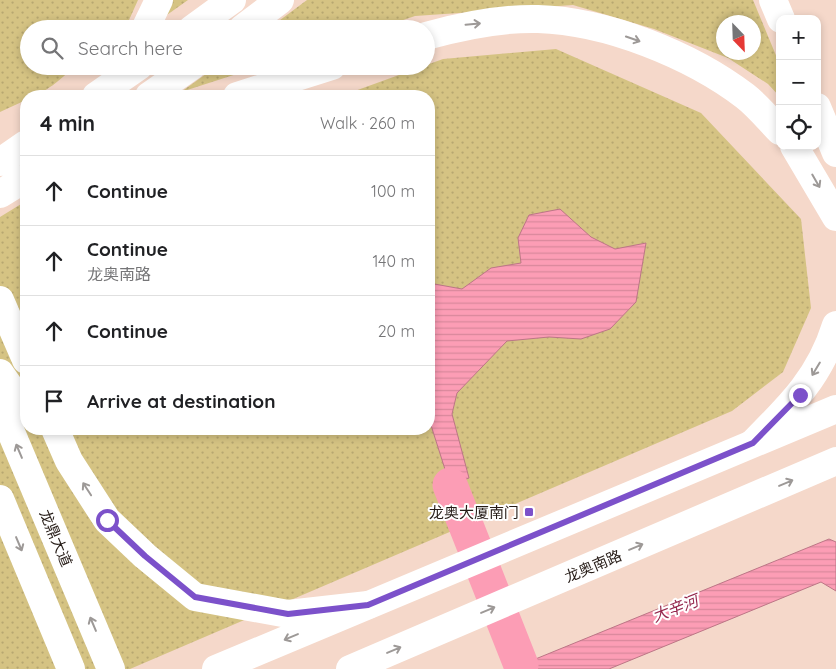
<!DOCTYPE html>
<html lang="en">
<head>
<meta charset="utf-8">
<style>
	body { margin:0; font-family:Quicksand,"Noto Sans SC",sans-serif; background:#f6f6f6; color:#202124 }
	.controls { position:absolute; right:15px; top:15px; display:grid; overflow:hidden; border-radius:10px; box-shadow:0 2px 8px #0003 }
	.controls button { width:45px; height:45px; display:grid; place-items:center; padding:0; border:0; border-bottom:1px solid #e0e0e0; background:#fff; color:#202124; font:25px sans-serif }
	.compass { position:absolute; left:716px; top:15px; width:45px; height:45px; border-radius:50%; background:#fff; box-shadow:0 2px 8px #0003; rotate:157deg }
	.stop { position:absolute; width:15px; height:15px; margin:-11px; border:4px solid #7c51ca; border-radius:50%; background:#fff }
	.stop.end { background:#7c51ca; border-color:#fff; box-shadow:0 1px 5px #0008 }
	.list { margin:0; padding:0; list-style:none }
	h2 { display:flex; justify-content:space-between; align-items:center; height:65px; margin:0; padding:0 20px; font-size:21px }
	h2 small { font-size:16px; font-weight:400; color:#757577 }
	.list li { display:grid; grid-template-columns:32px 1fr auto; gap:15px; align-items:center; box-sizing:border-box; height:70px; padding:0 20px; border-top:1px solid #e0e0e0 }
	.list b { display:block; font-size:19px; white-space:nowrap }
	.list p { margin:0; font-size:16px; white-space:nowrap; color:#757577 }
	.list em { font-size:16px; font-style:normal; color:#757577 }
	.icon { flex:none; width:28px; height:28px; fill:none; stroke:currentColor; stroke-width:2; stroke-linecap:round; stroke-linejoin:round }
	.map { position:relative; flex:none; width:836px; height:669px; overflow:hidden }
	.search { position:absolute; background:#fff; box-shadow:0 2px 8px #0003; left:20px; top:20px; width:415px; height:55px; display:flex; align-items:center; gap:12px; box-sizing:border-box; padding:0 18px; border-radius:28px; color:#757577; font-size:19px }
	.panel { position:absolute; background:#fff; box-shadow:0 2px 8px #0003; left:20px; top:90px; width:415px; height:345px; border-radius:20px }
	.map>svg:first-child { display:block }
	.park { fill:url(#park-dots); fill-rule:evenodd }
	.water { fill:url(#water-rules); stroke:#bc7686 }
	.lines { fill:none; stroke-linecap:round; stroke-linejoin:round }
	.river { stroke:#fc9db5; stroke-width:35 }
	.secondary { stroke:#fff; stroke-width:28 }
	.primary { stroke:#fff; stroke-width:28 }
	.oneway { stroke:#9d9997 }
	.route { stroke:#7c51ca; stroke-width:6 }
	.poi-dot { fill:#7c51ca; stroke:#fff; stroke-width:2 }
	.labels { text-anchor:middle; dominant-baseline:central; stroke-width:4; stroke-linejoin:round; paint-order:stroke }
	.poi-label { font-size:15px; fill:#261c17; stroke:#fff; text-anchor:end }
	.street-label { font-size:15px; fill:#261c17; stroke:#fff }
	.water-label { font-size:16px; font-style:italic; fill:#95294e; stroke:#fff }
</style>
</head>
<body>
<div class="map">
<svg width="836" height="669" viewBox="0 0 836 669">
	<defs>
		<pattern id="park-dots" width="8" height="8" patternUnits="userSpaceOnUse" patternTransform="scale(1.25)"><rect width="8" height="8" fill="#d5c383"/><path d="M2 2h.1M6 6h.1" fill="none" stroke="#b7a770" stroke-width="1.8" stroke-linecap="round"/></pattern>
		<pattern id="water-rules" width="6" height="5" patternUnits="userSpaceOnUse" patternTransform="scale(1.25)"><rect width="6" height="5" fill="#fc9db5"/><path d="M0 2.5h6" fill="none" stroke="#d8879b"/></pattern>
	</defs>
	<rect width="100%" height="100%" fill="#f5d8ca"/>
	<!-- park -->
	<path class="park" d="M0,0H138L125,29H29V66H76C62,77 45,96 26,96V100L0,112Z
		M167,0H188L164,17Z
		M307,0H753L780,65V97L768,84L728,58L654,29L573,5L415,16L377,29H268ZM724,22H754V52H724Z
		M556,49L701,113L801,219L811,308L783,372L732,411L130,669H0V217L26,201V429H429V96H341L443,59Z
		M217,66H261L181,92Z"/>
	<!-- water -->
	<path class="water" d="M560,209L591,237L615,249L646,243L636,302L610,329L581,339L549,337L507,341L457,393L452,414L469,478L450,485L429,419V283L462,289L491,268L521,263L518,238L529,215Z
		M829,539L836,542V591L821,582L609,669H511Z"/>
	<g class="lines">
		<!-- river -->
		<path class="river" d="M450,485L521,665"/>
		<!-- secondary -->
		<path class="secondary" d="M216,669L836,409
			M350,669L836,461"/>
		<!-- primary -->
		<path class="primary" d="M773,0L781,19
			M145,29L159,0
			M192,29L232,0
			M242,29L280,0
			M426,36C462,26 501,18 538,19C607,21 691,55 745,96C758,106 769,120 780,131
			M96,96L139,66
			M149,96L192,66
			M237,96L332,66
			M817,107L836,153
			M794,146L836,217
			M0,162L26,144
			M0,194L26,178
			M0,300L26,360
			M0,373L26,410
			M0,406L111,669
			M55,429L69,461L107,520L145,556L195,597L288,614L368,605
			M753,443C790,406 820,377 836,325
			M0,499L71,669"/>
	</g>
	<!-- one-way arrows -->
	<defs><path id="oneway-shaft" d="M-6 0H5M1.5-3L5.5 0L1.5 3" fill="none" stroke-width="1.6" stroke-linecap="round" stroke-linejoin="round" transform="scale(1.25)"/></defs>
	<g class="oneway">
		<use href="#oneway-shaft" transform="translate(473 24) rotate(-5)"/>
		<use href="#oneway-shaft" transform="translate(633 39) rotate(19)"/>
		<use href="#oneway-shaft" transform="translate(816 181) rotate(60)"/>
		<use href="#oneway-shaft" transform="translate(816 369) rotate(121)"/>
		<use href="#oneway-shaft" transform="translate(19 451) rotate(-113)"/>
		<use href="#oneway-shaft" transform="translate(786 483) rotate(-23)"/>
		<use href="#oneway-shaft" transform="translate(87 489) rotate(-123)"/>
		<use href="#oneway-shaft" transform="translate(19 544) rotate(67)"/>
		<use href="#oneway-shaft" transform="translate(636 547) rotate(-23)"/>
		<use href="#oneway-shaft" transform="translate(488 610) rotate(-23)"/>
		<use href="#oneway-shaft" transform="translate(93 624) rotate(-113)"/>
		<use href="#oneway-shaft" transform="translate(291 637) rotate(157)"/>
		<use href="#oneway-shaft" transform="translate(394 650) rotate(-23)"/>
	</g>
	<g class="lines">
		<!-- route -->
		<path class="route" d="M107,520L145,556L195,597L288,614L368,605L753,443L800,395"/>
	</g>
	<!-- markers -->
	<rect class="poi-dot" x="524" y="507" width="10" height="10" rx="2.5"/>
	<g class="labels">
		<!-- poi labels -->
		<g class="poi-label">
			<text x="519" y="512">龙奥大厦南门</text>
		</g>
		<!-- street labels -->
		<g class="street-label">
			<text transform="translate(56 538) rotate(67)">龙鼎大道</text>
			<text transform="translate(593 566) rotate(-23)">龙奥南路</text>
		</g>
		<!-- water labels -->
		<g class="water-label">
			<text transform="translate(675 608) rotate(-21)">大辛河</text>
		</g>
	</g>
</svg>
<div class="controls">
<button>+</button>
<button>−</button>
<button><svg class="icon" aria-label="locate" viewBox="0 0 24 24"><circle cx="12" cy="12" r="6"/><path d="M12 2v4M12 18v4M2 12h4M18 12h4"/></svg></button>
</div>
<svg class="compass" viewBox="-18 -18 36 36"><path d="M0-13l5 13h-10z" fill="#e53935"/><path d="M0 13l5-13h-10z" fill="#757577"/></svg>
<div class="stop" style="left:107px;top:520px"></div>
<div class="stop end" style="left:800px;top:395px"></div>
<div class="search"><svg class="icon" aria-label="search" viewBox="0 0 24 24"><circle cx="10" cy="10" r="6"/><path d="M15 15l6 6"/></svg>Search here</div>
<section class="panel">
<h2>4 min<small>Walk · 260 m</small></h2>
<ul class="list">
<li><svg class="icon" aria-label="ahead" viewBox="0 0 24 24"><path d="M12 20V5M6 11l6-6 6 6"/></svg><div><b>Continue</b></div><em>100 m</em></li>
<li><svg class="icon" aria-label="ahead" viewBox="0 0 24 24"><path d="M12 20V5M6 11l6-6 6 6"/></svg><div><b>Continue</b><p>龙奥南路</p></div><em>140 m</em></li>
<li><svg class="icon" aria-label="ahead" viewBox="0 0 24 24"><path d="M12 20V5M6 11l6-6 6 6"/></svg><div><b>Continue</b></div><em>20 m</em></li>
<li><svg class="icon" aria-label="arrive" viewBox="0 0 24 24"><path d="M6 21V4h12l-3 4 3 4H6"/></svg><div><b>Arrive at destination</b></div></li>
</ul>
</section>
</div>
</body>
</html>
